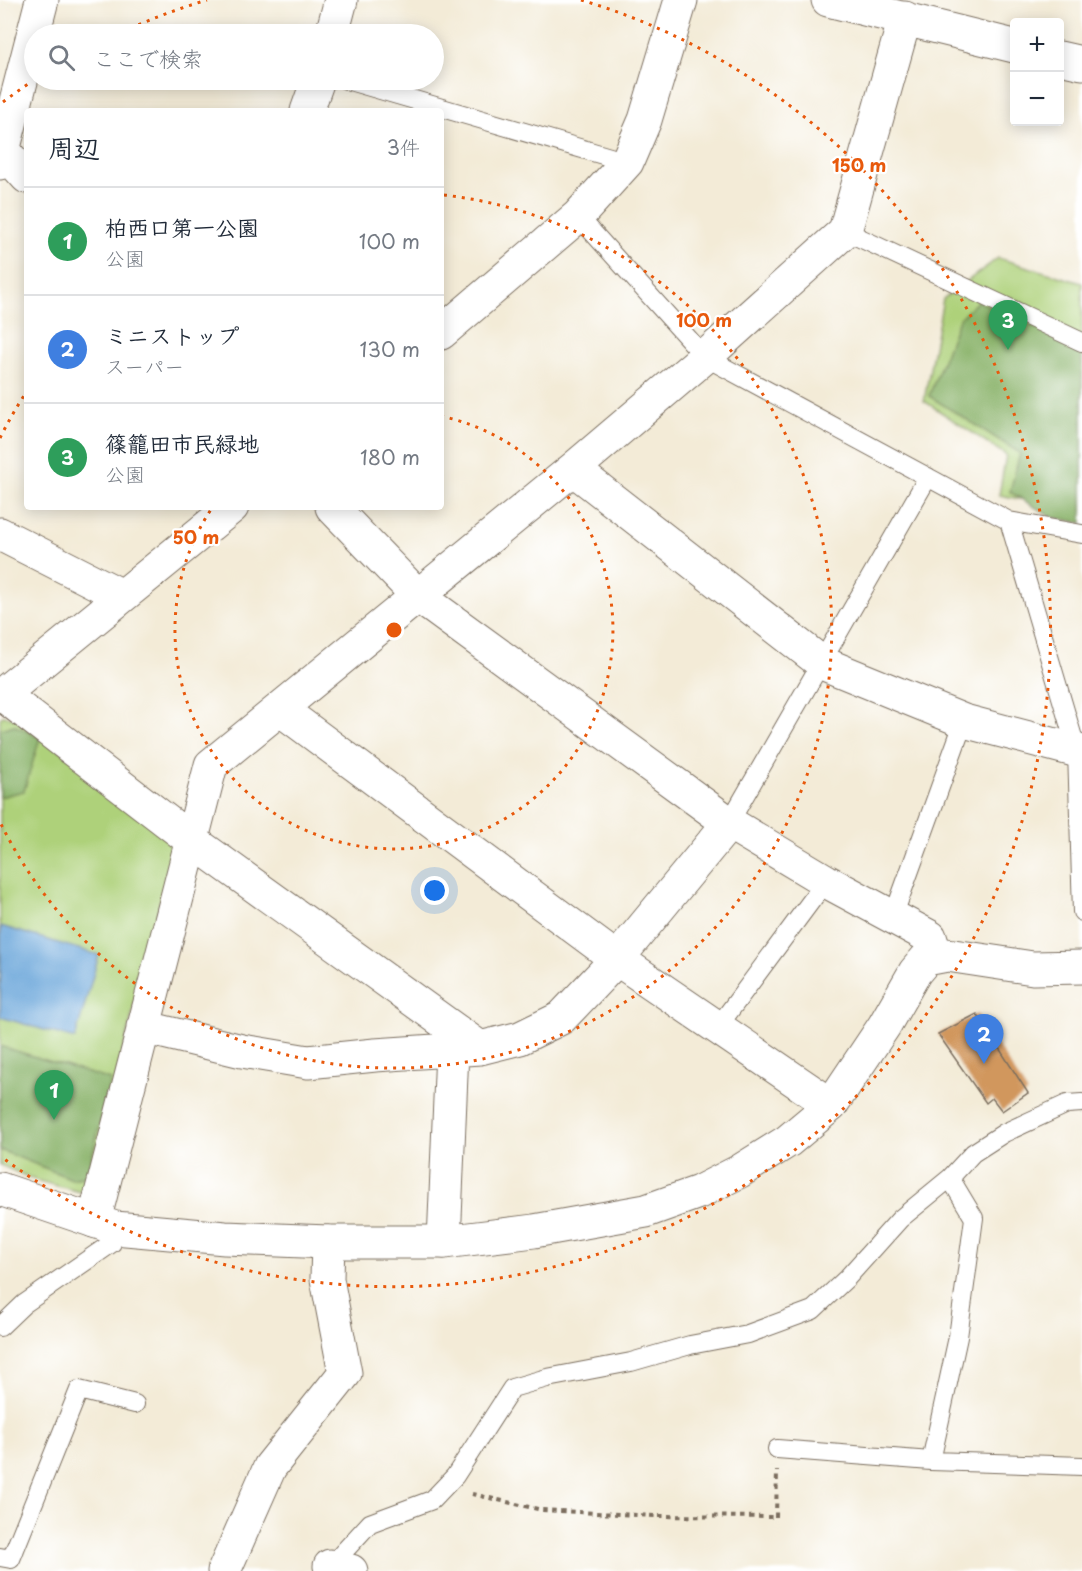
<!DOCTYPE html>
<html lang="ja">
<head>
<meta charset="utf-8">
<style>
	body { margin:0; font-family:"Playpen Sans","Klee One",sans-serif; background:#f6f6f7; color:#1f2937 }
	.controls { position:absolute; right:18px; top:18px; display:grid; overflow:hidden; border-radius:6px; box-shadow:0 3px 15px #0003 }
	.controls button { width:54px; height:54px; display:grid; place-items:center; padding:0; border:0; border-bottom:2px solid #e0e1e3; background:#fff; color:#1f2937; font:30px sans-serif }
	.you { position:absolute; left:435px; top:891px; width:21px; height:21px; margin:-15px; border:4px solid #fff; border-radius:50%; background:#1a73e8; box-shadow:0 0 0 9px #1a73e833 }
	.badge { display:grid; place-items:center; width:39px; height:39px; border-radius:50%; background:#b45309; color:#fff; font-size:20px; font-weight:700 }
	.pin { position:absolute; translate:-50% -50px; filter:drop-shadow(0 2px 3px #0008) }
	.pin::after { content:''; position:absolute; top:32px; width:21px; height:18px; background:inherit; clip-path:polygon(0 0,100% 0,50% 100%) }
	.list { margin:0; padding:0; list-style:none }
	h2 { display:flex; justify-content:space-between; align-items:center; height:78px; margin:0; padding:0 24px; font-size:26px }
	h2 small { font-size:20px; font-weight:400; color:#747a83 }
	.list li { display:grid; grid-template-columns:39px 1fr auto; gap:18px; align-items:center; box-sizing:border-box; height:108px; padding:0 24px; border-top:2px solid #e0e1e3 }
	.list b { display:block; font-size:22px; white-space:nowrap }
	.list p { margin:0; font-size:20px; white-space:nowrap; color:#747a83 }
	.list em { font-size:20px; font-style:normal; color:#747a83 }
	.icon { flex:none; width:33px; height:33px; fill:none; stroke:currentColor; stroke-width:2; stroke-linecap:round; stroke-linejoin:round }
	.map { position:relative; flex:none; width:1082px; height:1571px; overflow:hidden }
	.search { position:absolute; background:#fff; box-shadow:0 3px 15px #0003; left:24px; top:24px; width:420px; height:66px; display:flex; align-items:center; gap:15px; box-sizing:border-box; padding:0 21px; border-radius:33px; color:#747a83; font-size:22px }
	.panel { position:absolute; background:#fff; box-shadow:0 3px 15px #0003; left:24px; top:108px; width:420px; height:402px; border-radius:6px }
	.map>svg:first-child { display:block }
	.green { fill:#aed17a; stroke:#747e4c; stroke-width:1.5 }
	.forest { fill:#8ab36a; stroke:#626e44; stroke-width:1.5 }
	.water { fill:#68a4d9; stroke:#52677c; stroke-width:1.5 }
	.building { fill:#d1975d }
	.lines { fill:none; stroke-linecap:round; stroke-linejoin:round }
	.lane-casing { stroke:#7b6e5f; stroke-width:20 }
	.street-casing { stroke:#7b6e5f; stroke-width:35 }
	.secondary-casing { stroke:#7b6e5f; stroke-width:35 }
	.path { stroke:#7b6e5f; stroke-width:4; stroke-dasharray:4.5 4.5; stroke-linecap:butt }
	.lane { stroke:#fff; stroke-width:18 }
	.street { stroke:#fff; stroke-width:33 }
	.secondary { stroke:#fff; stroke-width:33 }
	.ring { fill:none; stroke:#e8590c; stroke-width:3; stroke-dasharray:3 6 }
	.centre { fill:#e8590c; stroke:#fff; stroke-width:3 }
	.ring-label { font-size:18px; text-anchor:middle; font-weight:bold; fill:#e8590c; stroke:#fff; stroke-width:4.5; stroke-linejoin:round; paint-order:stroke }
</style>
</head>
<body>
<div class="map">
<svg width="1082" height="1571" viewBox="0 0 1082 1571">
	<rect width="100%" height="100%" fill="#fff"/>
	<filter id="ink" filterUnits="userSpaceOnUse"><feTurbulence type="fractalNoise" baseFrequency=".0167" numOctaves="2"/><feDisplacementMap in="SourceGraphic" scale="12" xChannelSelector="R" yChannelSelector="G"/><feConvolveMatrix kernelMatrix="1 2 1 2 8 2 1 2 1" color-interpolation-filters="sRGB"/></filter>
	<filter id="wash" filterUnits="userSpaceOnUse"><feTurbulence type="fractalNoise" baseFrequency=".008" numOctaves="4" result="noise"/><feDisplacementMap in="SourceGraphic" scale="24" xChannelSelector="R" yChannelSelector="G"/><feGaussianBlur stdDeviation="1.35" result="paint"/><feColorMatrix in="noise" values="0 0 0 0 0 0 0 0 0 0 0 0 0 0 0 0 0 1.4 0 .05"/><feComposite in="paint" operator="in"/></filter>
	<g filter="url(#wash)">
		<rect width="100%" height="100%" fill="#f3ebd7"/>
		<!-- green -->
		<path class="green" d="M998,258L1082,283V511L999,495L1006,455L924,401L943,299Z
			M3,716L18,718L176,838L89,1188L80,1192L35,1180L0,1165V718Z"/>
		<!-- forest -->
		<path class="forest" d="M978,301L1082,349V523L1051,517L1010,492L1020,453L929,396L959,319Z
			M14,725L40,738L24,791L0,797V729Z
			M0,1046L111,1080L87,1176L72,1179L0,1150Z"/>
		<!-- water -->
		<path class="water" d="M1,926L99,955L75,1039L0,1017Z"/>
		<g id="blocks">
			<!-- building -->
			<path class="building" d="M977,1014L1028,1093L1002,1111L992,1098L986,1103L938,1034Z"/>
		</g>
	</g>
	<g filter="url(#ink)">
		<use href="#blocks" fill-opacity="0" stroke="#7b6e5f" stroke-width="1.5"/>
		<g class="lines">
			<defs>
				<path id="lane" d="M346,80L627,162
					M578,216L705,357L1009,521L1082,534
					M845,231L1082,342
					M1009,521L1077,751L1082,912
					M729,823L928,477
					M893,917L964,721
					M717,1028L826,881
					M0,1327L24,1304L112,1243L115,1228
					M777,1449L931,1461L1082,1466
					M931,1461L958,1337L974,1218L950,1178
					M0,1557L11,1559L79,1390L135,1404
					M327,1570L370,1523L432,1500L455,1476L512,1388L547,1378L631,1362L690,1345L748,1334L813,1310L847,1278L900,1219L950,1178L973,1153L1004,1133L1067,1104L1082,1103"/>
				<path id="street" d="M828,0L1014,46
					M332,34L341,0
					M1060,58L1082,63
					M307,111L318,80
					M0,147L27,177
					M0,163L42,0
					M441,333L578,216L627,162L645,120L681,0
					M573,469L705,357L845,231L905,18
					M332,507L418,596L729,823L826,881L930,937L936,956
					M0,534L122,596
					M3,695L191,840L480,1048
					M0,696L232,507
					M280,709L617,959L831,1105
					M143,1027L242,1051L308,1062L375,1055L480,1048L520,1038L561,1018L617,959L729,823
					M94,1221L211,765L573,469L822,663L964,721L1082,752
					M444,1242L452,1051
					M330,1566L351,1571
					M224,1571L270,1467L345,1373L327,1279L328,1242"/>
				<path id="secondary" d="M0,1189L115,1228L225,1238L328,1242H444L534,1231L646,1211L699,1192L740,1171L788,1141L831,1105L884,1026L915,972L926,959L947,955L1033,968L1082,967"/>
			</defs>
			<!-- lane casing -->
			<use href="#lane" class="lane-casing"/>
			<!-- street casing -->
			<use href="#street" class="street-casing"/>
			<!-- secondary casing -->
			<use href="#secondary" class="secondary-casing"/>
			<!-- path -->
			<path class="path" d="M472,1494L542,1510L654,1516L776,1517L777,1471"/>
			<!-- lane -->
			<use href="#lane" class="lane"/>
			<!-- street -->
			<use href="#street" class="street"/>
			<!-- secondary -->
			<use href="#secondary" class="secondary"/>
		</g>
	</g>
	<!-- distance rings -->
	<g class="ring">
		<path d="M441 416A219 219 0 1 1 212 508"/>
		<path d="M0 438A438 438 0 0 1 27 391M444 195A438 438 0 1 1 0 822"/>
		<path d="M3 102A657 657 0 0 1 31 82M122 32A657 657 0 0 1 207 0M581 0A657 657 0 1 1 3 1158"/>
	</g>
	<circle cx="394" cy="630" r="9" class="centre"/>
	<g class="ring-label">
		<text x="859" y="172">150 m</text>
		<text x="704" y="327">100 m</text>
		<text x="196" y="544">50 m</text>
	</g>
</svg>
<div class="controls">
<button>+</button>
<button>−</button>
</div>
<div class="you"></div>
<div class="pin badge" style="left:54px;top:1120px;background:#2e9e5b">1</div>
<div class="pin badge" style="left:984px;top:1064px;background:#3f7fe0">2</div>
<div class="pin badge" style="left:1008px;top:350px;background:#2e9e5b">3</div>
<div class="search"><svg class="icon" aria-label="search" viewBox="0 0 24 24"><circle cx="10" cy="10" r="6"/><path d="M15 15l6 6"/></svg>ここで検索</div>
<section class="panel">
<h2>周辺<small>3件</small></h2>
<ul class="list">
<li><span class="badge" style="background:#2e9e5b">1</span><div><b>柏西口第一公園</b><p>公園</p></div><em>100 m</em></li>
<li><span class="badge" style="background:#3f7fe0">2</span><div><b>ミニストップ</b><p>スーパー</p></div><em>130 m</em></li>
<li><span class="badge" style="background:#2e9e5b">3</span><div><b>篠籠田市民緑地</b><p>公園</p></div><em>180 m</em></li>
</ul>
</section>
</div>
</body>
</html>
